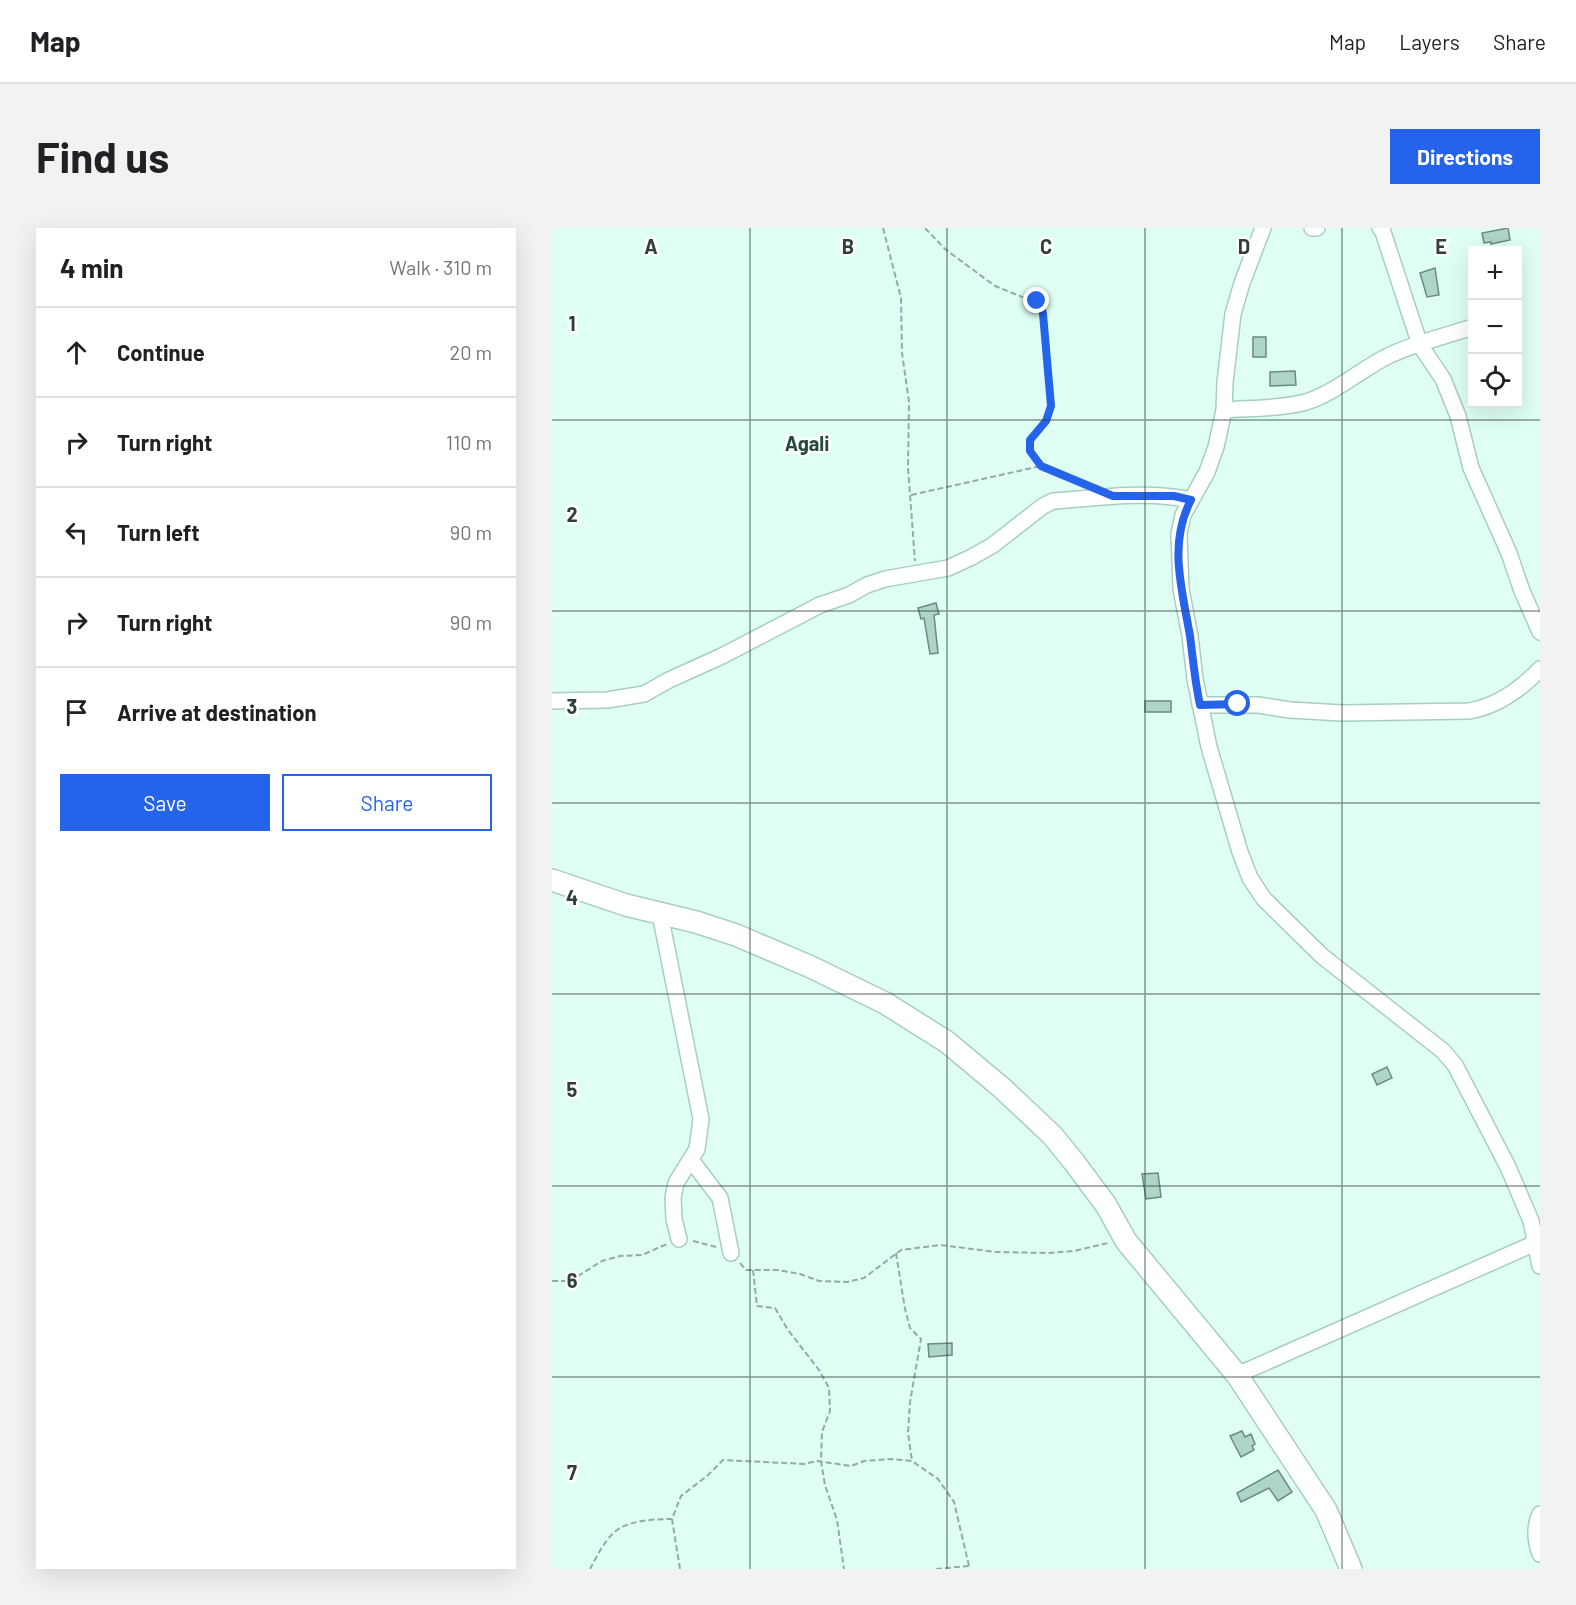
<!DOCTYPE html>
<html lang="en">
<head>
<meta charset="utf-8">
<style>
	body { margin:0; font-family:Barlow,sans-serif; background:#f2f2f2; color:#202124 }
	.controls { position:absolute; right:18px; top:18px; display:grid; overflow:hidden; border-radius:0px; box-shadow:0 6px 24px #0002 }
	.controls button { width:54px; height:54px; display:grid; place-items:center; padding:0; border:0; border-bottom:2px solid #e0e0e0; background:#fff; color:#202124; font:30px sans-serif }
	.stop { position:absolute; width:18px; height:18px; margin:-14px; border:4px solid #2563eb; border-radius:50%; background:#fff }
	.stop.end { background:#2563eb; border-color:#fff; box-shadow:0 2px 6px #0008 }
	.list { margin:0; padding:0; list-style:none }
	h2 { display:flex; justify-content:space-between; align-items:center; height:78px; margin:0; padding:0 24px; font-size:26px }
	h2 small { font-size:20px; font-weight:400; color:#757577 }
	.list li { display:grid; grid-template-columns:39px 1fr auto; gap:18px; align-items:center; box-sizing:border-box; height:90px; padding:0 24px; border-top:2px solid #e0e0e0 }
	.list b { display:block; font-size:22px; white-space:nowrap }
	.list em { font-size:20px; font-style:normal; color:#757577 }
	.actions { display:flex; gap:12px; padding:18px 24px }
	.actions a { flex:1; padding:14px 0; border:2px solid #2563eb; border-radius:0px; text-align:center; font-size:21px; color:#2563eb }
	.actions .main { background:#2563eb; color:#fff }
	.icon { flex:none; width:33px; height:33px; fill:none; stroke:currentColor; stroke-width:2; stroke-linecap:round; stroke-linejoin:round }
	.map { position:relative; flex:none; width:988px; height:1341px; overflow:hidden; border-radius:0px }
	header { display:flex; align-items:center; gap:36px; box-sizing:border-box; height:84px; padding:0 30px; background:#fff; border-bottom:2px solid #e0e0e0 }
	header strong { font-size:28px }
	nav { display:flex; gap:33px; margin-inline-start:auto; font-size:21px }
	.intro { display:flex; align-items:center; justify-content:space-between; box-sizing:border-box; height:144px; padding:0 36px }
	h1 { margin:0; font-size:42px }
	.button { padding:15px 27px; border-radius:0px; background:#2563eb; color:#fff; font-size:21px; font-weight:700 }
	main { display:flex; gap:36px; padding:0 36px }
	aside { flex:1; background:#fff; border-radius:0px; box-shadow:0 6px 24px #0002 }
	.map>svg:first-child { display:block }
	.building { fill:#aed5c8; stroke:#688c80; stroke-width:1.5 }
	.lines { fill:none; stroke-linecap:round; stroke-linejoin:round }
	.street-casing { stroke:#a7cec1; stroke-width:18 }
	.secondary-casing { stroke:#a7cec1; stroke-width:24 }
	.path { stroke:#92aba3; stroke-width:2; stroke-dasharray:6 3; stroke-linecap:butt }
	.street { stroke:#fff; stroke-width:15 }
	.secondary { stroke:#fff; stroke-width:21 }
	.route { stroke:#2563eb; stroke-width:8 }
	.grid { fill:none; stroke:#2f3f3a; stroke-width:1.5; stroke-opacity:0.55 }
	.labels { text-anchor:middle; dominant-baseline:central; stroke-width:5; stroke-linejoin:round; paint-order:stroke }
	.quarter-label { font-size:20px; font-weight:bold; fill:#274a3f; stroke:#fff }
	.grid-label { font-size:20px; text-anchor:middle; font-weight:bold; fill:#2f3f3a; stroke:#fff; stroke-width:5; stroke-linejoin:round; paint-order:stroke }
</style>
</head>
<body>
<header>
<strong>Map</strong>
<nav><a>Map</a><a>Layers</a><a>Share</a></nav>
</header>
<div class="intro"><h1>Find us</h1><a class="button">Directions</a></div>
<main>
<aside>
<h2>4 min<small>Walk · 310 m</small></h2>
<ul class="list">
<li><svg class="icon" aria-label="ahead" viewBox="0 0 24 24"><path d="M12 20V5M6 11l6-6 6 6"/></svg><div><b>Continue</b></div><em>20 m</em></li>
<li><svg class="icon" aria-label="right" viewBox="0 0 24 24"><path d="M7 20v-9h11M14 6l5 5-5 5"/></svg><div><b>Turn right</b></div><em>110 m</em></li>
<li><svg class="icon" aria-label="left" viewBox="0 0 24 24"><path d="M17 20v-9H6M10 6l-5 5 5 5"/></svg><div><b>Turn left</b></div><em>90 m</em></li>
<li><svg class="icon" aria-label="right" viewBox="0 0 24 24"><path d="M7 20v-9h11M14 6l5 5-5 5"/></svg><div><b>Turn right</b></div><em>90 m</em></li>
<li><svg class="icon" aria-label="arrive" viewBox="0 0 24 24"><path d="M6 21V4h12l-3 4 3 4H6"/></svg><div><b>Arrive at destination</b></div></li>
</ul>
<div class="actions"><a class="main">Save</a><a>Share</a></div>
</aside>
<div class="map">
<svg width="988" height="1341" viewBox="0 0 988 1341">
	<rect width="100%" height="100%" fill="#dffff4"/>
	<!-- building -->
	<path class="building" d="M956,0L958,12L939,16V14L932,15L930,5Z
		M883,40L887,67L875,69L868,45Z
		M701,109H714V129H701Z
		M743,143L744,157L718,158V144Z
		M384,375L387,386L382,387L386,425L378,426L372,390L369,391L366,380Z
		M593,473H619V484H593Z
		M835,839L840,850L825,857L820,846Z
		M606,945L609,969L594,971L590,946Z
		M400,1115V1127L377,1129L376,1116Z
		M690,1203L693,1209L699,1206L703,1216L700,1218L702,1222L689,1229L678,1208Z
		M726,1242L740,1264L726,1273L717,1260L689,1274L685,1265Z"/>
	<g class="lines">
		<defs>
			<path id="street" d="M711,0L690,55L681,86L673,154L672,182L664,219L655,244L631,287L627,306L629,361L638,408L643,451L657,519L688,624L698,650L712,671L770,728L891,823L903,837L956,939L979,993L988,1038
				M760,0H765
				M828,0L831,4L868,117L891,151L906,188L919,240L957,325L970,363L988,404
				M672,182C699,180 728,181 754,174C785,164 809,141 838,127C864,115 893,108 921,99
				M0,473L55,472L92,466L117,452L170,428L268,377L297,367L315,357L333,351L396,340L420,329L441,317L491,278L501,273C546,270 595,262 639,272
				M648,477H706L738,482L790,485L917,483C946,478 968,462 988,441
				M108,686L149,891L145,921L124,955L121,970L122,991L127,1011
				M139,932L168,970L179,1025
				M685,1147L988,1013
				M988,1286C982,1299 983,1312 988,1326"/>
			<path id="secondary" d="M0,652L74,677L144,694L184,707L259,739L333,775L395,814L450,860L500,907L522,934L554,977L574,1013L685,1147L774,1282L799,1341"/>
		</defs>
		<!-- street casing -->
		<use href="#street" class="street-casing"/>
		<!-- secondary casing -->
		<use href="#secondary" class="secondary-casing"/>
		<!-- path -->
		<path class="path" d="M331,0L349,70L350,125L357,174L356,240L363,333
			M373,0L393,21L443,58L488,76C494,94 503,168 497,185C493,199 472,208 479,224C487,243 515,249 532,256
			M359,267L489,238
			M141,1013L164,1019
			M344,1025L353,1081L358,1100L369,1111L358,1174L356,1205L360,1233
			M188,1035L194,1042H226L248,1046L267,1053L295,1054L312,1050L349,1022L388,1017L444,1024L497,1025L522,1023L556,1015
			M201,1042L205,1078L223,1080L236,1102L267,1142L277,1160L278,1183L270,1204L269,1233L273,1257L285,1292L292,1341
			M0,1053H18L50,1033L68,1028L90,1027L115,1016
			M38,1341C45,1328 53,1311 65,1302C79,1292 105,1291 120,1291
			M128,1341L120,1291L129,1268L155,1248L171,1232L252,1236L265,1233L299,1238L312,1233L339,1231L360,1233L386,1251L402,1274L417,1338
			M384,1341L417,1338L418,1341"/>
		<!-- street -->
		<use href="#street" class="street"/>
		<!-- secondary -->
		<use href="#secondary" class="secondary"/>
	</g>
	<g class="lines">
		<!-- route -->
		<path class="route" d="M485,73L488,76L491,86L499,178L494,193L478,212V223L489,238L561,268H622L639,272C616,316 630,361 638,408C641,431 643,454 648,477L686,476"/>
	</g>
	<!-- grid -->
	<path class="grid" d="M198,0V1341M395,0V1341M593,0V1341M790,0V1341M0,192H988M0,383H988M0,575H988M0,766H988M0,958H988M0,1149H988"/>
	<g class="labels">
		<!-- quarter labels -->
		<g class="quarter-label">
			<text x="255" y="215">Agali</text>
		</g>
	</g>
	<g class="grid-label">
		<text x="99" y="26">A</text>
		<text x="296" y="26">B</text>
		<text x="494" y="26">C</text>
		<text x="692" y="26">D</text>
		<text x="889" y="26">E</text>
		<text x="20" y="103">1</text>
		<text x="20" y="294">2</text>
		<text x="20" y="486">3</text>
		<text x="20" y="677">4</text>
		<text x="20" y="869">5</text>
		<text x="20" y="1060">6</text>
		<text x="20" y="1252">7</text>
	</g>
</svg>
<div class="controls">
<button>+</button>
<button>−</button>
<button><svg class="icon" aria-label="locate" viewBox="0 0 24 24"><circle cx="12" cy="12" r="6"/><path d="M12 2v4M12 18v4M2 12h4M18 12h4"/></svg></button>
</div>
<div class="stop" style="left:686px;top:476px"></div>
<div class="stop end" style="left:485px;top:73px"></div>
</div>
</main>
</body>
</html>
